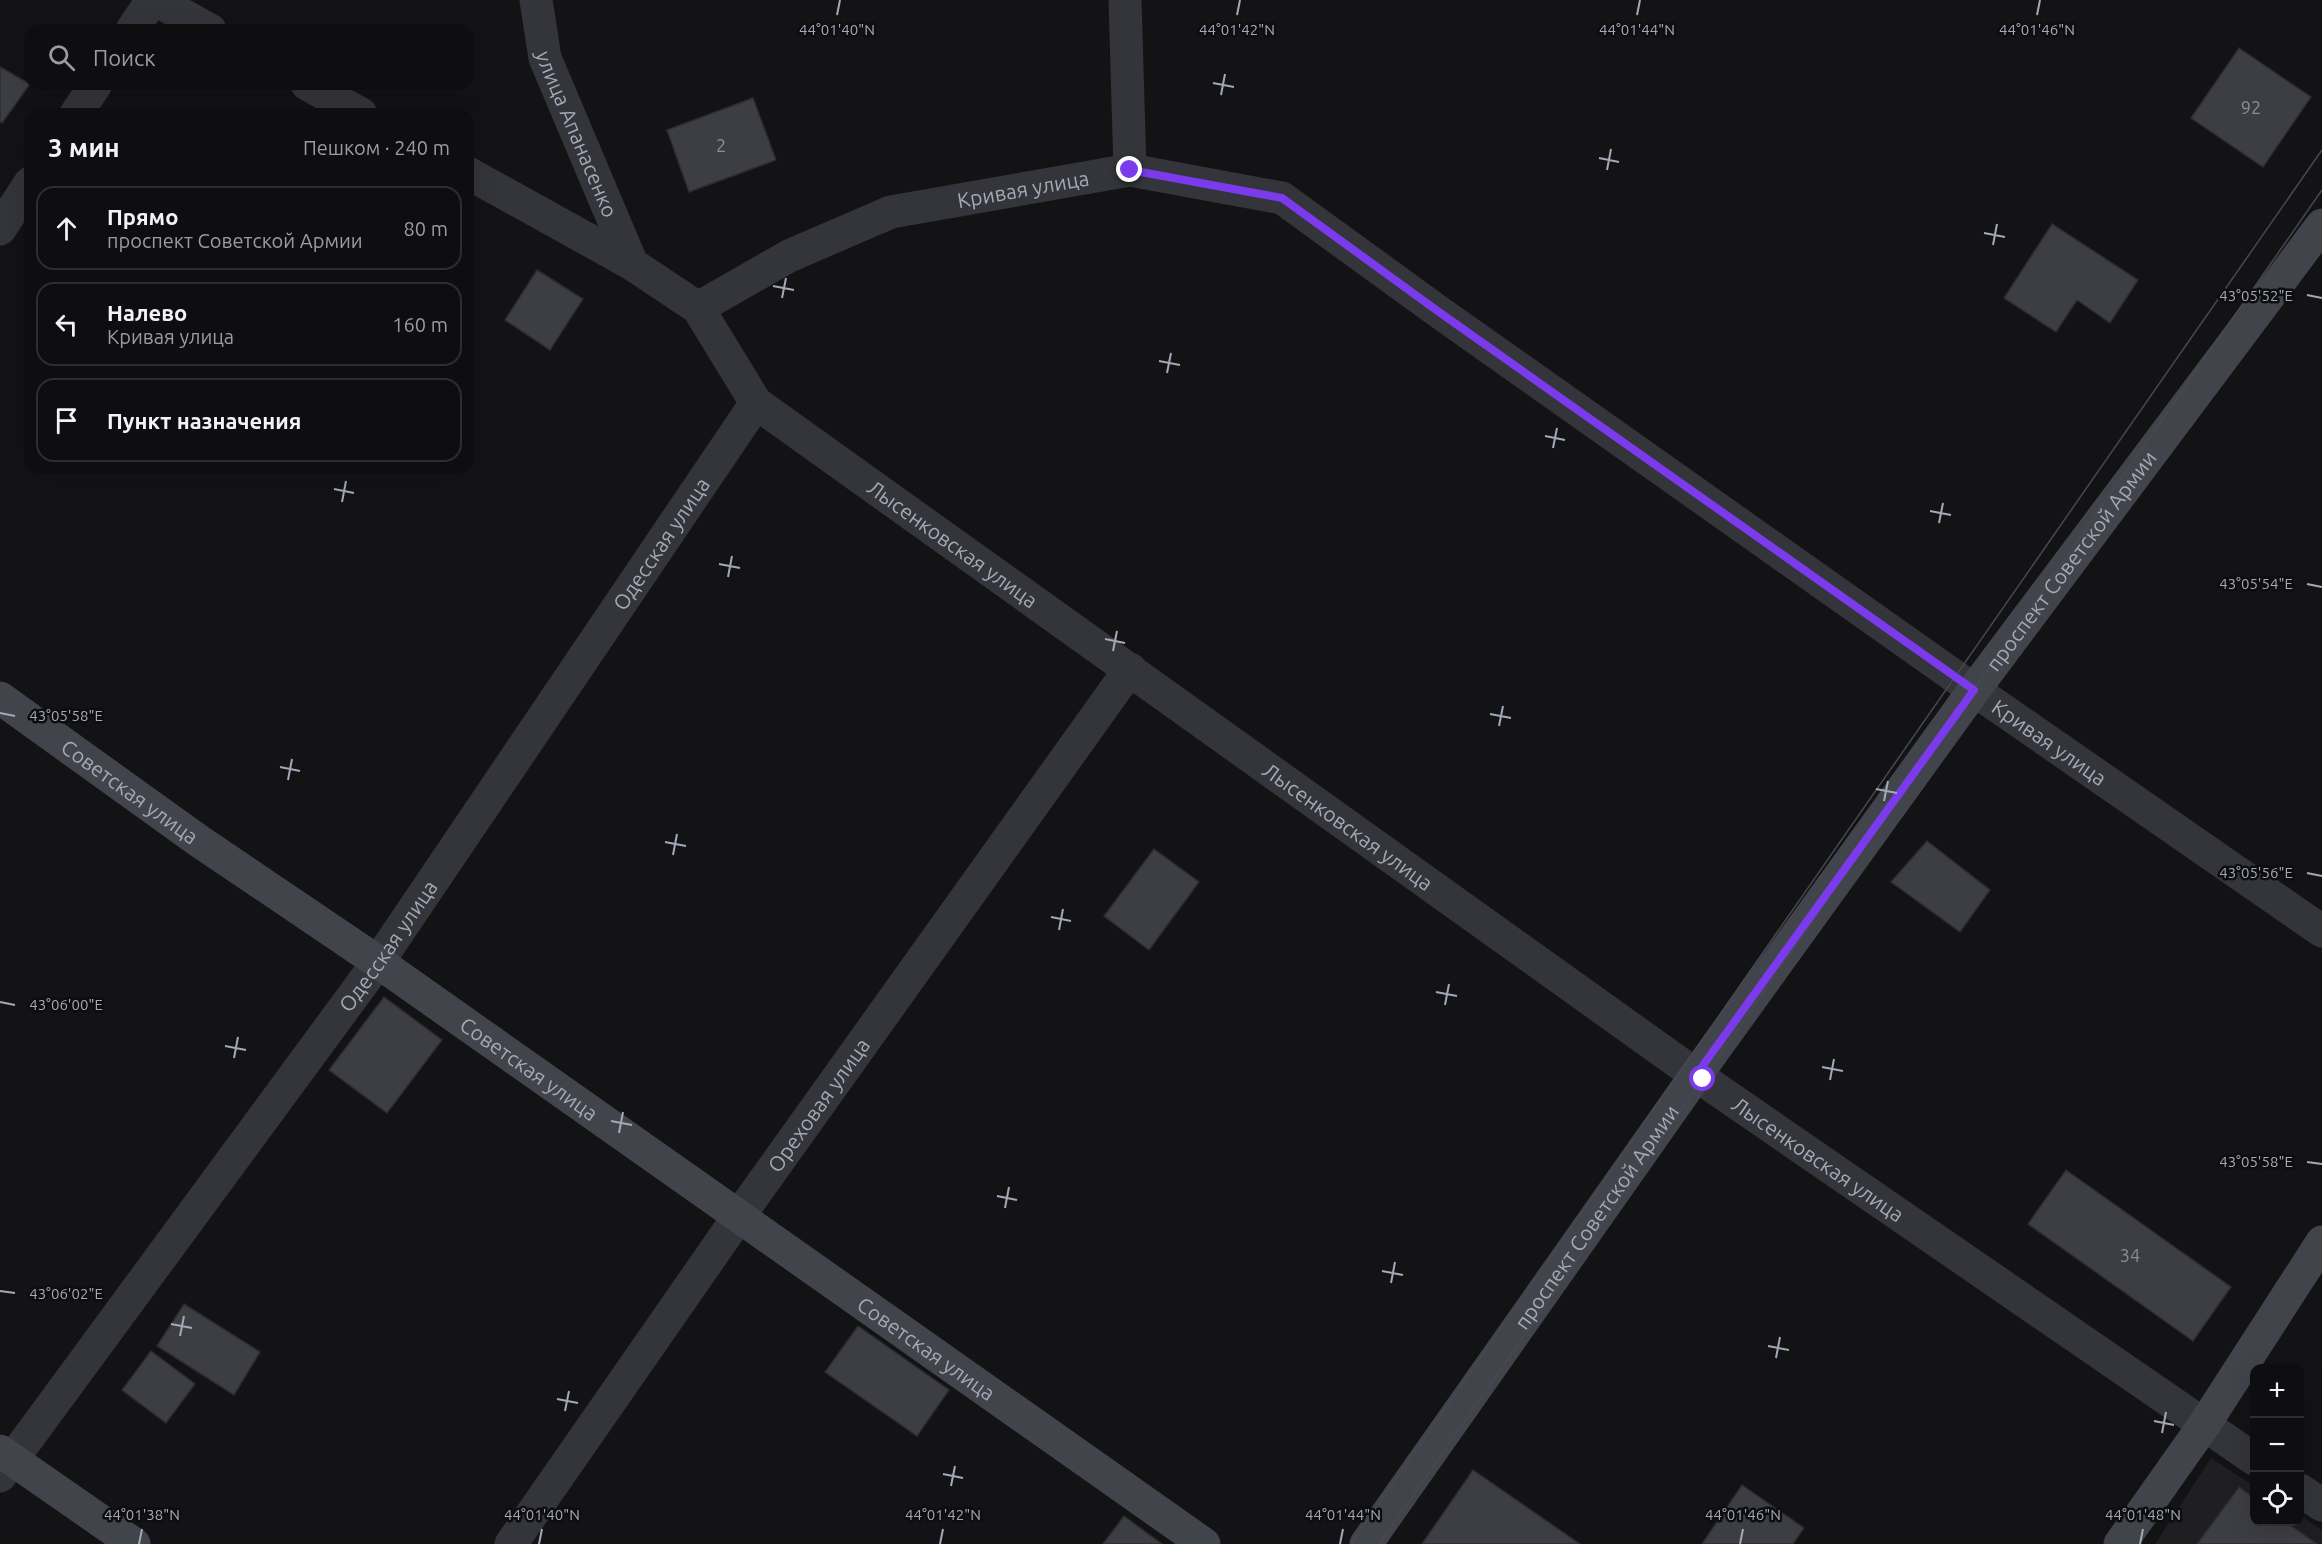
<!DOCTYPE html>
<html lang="ru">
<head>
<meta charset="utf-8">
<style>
	body { margin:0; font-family:Ubuntu,sans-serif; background:#1c1c1e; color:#f1f3f6 }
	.controls { position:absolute; right:18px; bottom:18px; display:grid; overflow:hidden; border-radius:12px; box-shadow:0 6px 24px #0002 }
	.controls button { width:54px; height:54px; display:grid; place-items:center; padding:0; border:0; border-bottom:2px solid #2e2e30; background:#0e0e10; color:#f1f3f6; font:30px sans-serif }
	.stop { position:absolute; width:18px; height:18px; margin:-14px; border:4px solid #7c3aed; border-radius:50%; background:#fff }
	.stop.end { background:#7c3aed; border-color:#fff; box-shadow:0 2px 6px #0008 }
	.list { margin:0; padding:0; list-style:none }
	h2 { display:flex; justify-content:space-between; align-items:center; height:78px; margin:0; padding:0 24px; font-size:26px }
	h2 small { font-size:20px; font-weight:400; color:#9b9c9f }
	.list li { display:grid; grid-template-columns:39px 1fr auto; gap:18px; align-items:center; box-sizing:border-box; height:84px; margin:0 12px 12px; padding:0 12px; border:2px solid #2e2e30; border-radius:18px }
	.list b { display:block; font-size:22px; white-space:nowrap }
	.list p { margin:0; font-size:20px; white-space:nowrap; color:#9b9c9f }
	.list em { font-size:20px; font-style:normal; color:#9b9c9f }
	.icon { flex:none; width:33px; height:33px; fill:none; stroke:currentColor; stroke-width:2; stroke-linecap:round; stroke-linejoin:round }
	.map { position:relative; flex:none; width:2322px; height:1544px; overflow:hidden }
	.search { position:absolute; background:#0e0e10; box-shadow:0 6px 24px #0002; left:24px; top:24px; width:450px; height:66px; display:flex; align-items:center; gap:15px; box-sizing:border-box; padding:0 21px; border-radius:18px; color:#9b9c9f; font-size:22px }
	.panel { position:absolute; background:#0e0e10; box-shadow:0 6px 24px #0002; left:24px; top:108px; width:450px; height:366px; border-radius:18px }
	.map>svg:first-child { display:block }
	.built { fill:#1f1f22 }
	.building { fill:#3c3e43; stroke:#2d2d31; stroke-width:1.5 }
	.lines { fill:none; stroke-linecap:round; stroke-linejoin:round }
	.street { stroke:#34353a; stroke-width:33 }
	.secondary { stroke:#42444b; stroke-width:33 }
	.tram { stroke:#474950; stroke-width:1.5 }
	.route { stroke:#7c3aed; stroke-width:8 }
	.ticks { fill:none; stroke:#a3a9b7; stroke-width:2 }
	.labels { text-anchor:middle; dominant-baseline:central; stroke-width:5; stroke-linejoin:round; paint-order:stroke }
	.number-label { font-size:18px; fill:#898e9a }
	.street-label { font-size:21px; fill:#a3a9b7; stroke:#0e0e10 }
	.ticks-label { font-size:15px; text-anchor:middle; fill:#a3a9b7; stroke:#0e0e10; stroke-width:5; stroke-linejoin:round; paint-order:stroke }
</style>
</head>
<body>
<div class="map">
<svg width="2322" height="1544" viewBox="0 0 2322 1544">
	<rect width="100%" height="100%" fill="#131315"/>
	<!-- built -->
	<path class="built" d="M2211,1458L2254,1486V1522H2300V1515L2322,1530V1544H2155Z"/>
	<!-- building -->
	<path class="building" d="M2239,48L2311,97L2263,167L2191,118Z
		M0,67L30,84L2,123L0,122Z
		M753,98L776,160L689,192L667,130Z
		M2052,224L2138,280L2110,323L2077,300L2056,332L2004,298Z
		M537,270L583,299L550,350L505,320Z
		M1927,841L1990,890L1960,932L1891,882Z
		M1154,849L1199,882L1149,950L1104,916Z
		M384,997L442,1040L387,1113L329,1070Z
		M2066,1170L2231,1287L2193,1341L2028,1224Z
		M184,1304L260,1352L234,1395L157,1346Z
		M858,1326L949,1390L917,1436L825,1372Z
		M151,1351L195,1384L166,1423L122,1390Z
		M1473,1470L1580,1544H1422Z
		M1742,1485L1804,1528L1793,1544H1702Z
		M2239,1487L2254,1498V1522H2286L2317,1544H2197Z
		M1124,1516L1162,1544H1103Z"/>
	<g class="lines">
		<!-- street -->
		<g class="street">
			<path d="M156,0L210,30"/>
			<path id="s1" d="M536,0L545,58L632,264"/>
			<path d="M1125,0L1130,170"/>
			<path d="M132,30L152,0"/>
			<path d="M307,84L361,114"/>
			<path d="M76,114L96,84"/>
			<path id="s2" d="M468,173L632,264L698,308L756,403L1696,1075L2254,1459"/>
			<path d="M0,229L30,183"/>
			<path id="s3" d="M698,308L789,256L891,212L1130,170L1282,198L1439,312L1974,690L2322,931"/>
			<path id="s4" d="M0,1476L378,962L756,403"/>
			<path d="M2300,1490L2322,1505"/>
			<path id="s5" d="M511,1544L739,1216L1130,669"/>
		</g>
		<!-- secondary -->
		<g class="secondary">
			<path id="s6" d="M0,698L199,841L378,962L1204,1544"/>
			<path d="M0,1451L134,1544"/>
			<path id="s7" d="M1366,1544L1696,1075L1974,690L2322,225"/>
			<path d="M2120,1544L2204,1425L2322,1242"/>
		</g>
		<!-- tram -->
		<path class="tram" d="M1351,1544L2322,150
			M1379,1544L2322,190"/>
	</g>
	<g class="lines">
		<!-- route -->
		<path class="route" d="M1130,170L1282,198L1439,312L1974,690L1696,1075L1703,1079"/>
	</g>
	<!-- ticks -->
	<path class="ticks" d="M837,15L840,0M1237,15L1240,0M1637,15L1640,0M2037,15L2040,0M1213,83L1234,87M1221,95L1225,74M1599,158L1619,162M1607,170L1611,149M1984,233L2005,237M1993,245L1997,224M773,286L794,290M2307,295L2322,298M782,298L786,278M1159,361L1180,365M1167,373L1171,353M1545,436L1565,440M1553,448L1557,428M334,489L354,493M342,502L346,481M1930,511L1951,515M1939,523L1943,503M719,564L740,568M728,577L732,556M2307,584L2322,587M1105,639L1125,643M1113,651L1117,631M0,713L15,716M1490,714L1511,718M1499,726L1503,706M280,767L300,771M288,780L292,759M1876,789L1897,793M1884,801L1888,781M665,842L686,846M673,855L677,834M2307,873L2322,876M1051,917L1071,921M1059,930L1063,909M1436,992L1457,996M0,1002L15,1005M1445,1005L1449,984M225,1046L246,1050M234,1058L238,1037M1822,1067L1843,1071M1830,1080L1834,1059M611,1121L632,1125M619,1133L623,1112M2307,1162L2322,1164M997,1196L1017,1200M1005,1208L1009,1187M1382,1271L1403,1275M1391,1283L1395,1262M0,1291L15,1293M171,1324L192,1328M180,1336L184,1316M1768,1346L1789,1350M1776,1358L1780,1337M557,1399L578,1403M565,1411L569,1391M2154,1421L2174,1425M2162,1433L2166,1412M943,1474L963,1478M951,1486L955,1466M139,1544L142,1529M539,1544L542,1529M940,1544L943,1529M1340,1544L1343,1529M1740,1544L1743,1529M2140,1544L2143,1529"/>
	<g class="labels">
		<!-- number labels -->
		<g class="number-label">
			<text x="2251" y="107">92</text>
			<text x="721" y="145">2</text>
			<text x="2130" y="1255">34</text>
		</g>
		<!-- street labels -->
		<g class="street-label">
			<text stroke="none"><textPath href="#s1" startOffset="141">улица Апанасенко</textPath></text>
			<text stroke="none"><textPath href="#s3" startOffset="350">Кривая улица</textPath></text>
			<text stroke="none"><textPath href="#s2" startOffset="620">Лысенковская улица</textPath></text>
			<text stroke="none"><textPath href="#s4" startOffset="1143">Одесская улица</textPath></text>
			<text stroke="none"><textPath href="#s7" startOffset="1210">проспект Советской Армии</textPath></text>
			<text stroke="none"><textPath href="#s3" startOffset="1554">Кривая улица</textPath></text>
			<text stroke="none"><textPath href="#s6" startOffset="160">Советская улица</textPath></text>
			<text stroke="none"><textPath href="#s2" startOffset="1106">Лысенковская улица</textPath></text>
			<text stroke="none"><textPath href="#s4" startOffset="657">Одесская улица</textPath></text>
			<text stroke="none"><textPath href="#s6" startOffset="646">Советская улица</textPath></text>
			<text stroke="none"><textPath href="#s5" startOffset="536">Ореховая улица</textPath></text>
			<text stroke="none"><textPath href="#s2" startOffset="1682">Лысенковская улица</textPath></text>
			<text stroke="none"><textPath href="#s7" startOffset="400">проспект Советской Армии</textPath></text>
			<text stroke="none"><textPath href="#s6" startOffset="1132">Советская улица</textPath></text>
		</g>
	</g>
	<g class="ticks-label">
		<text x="837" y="35">44°01'40"N</text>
		<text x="1237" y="35">44°01'42"N</text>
		<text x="1637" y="35">44°01'44"N</text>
		<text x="2037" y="35">44°01'46"N</text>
		<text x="2256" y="301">43°05'52"E</text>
		<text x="2256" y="589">43°05'54"E</text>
		<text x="66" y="721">43°05'58"E</text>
		<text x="2256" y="878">43°05'56"E</text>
		<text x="66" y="1010">43°06'00"E</text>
		<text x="2256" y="1167">43°05'58"E</text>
		<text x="66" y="1299">43°06'02"E</text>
		<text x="142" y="1520">44°01'38"N</text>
		<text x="542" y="1520">44°01'40"N</text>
		<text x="943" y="1520">44°01'42"N</text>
		<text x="1343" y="1520">44°01'44"N</text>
		<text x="1743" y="1520">44°01'46"N</text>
		<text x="2143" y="1520">44°01'48"N</text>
	</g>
</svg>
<div class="controls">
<button>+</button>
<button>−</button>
<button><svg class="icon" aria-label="locate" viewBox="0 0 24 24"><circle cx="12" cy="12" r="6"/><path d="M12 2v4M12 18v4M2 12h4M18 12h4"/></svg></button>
</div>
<div class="stop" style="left:1703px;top:1079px"></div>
<div class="stop end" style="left:1130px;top:170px"></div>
<div class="search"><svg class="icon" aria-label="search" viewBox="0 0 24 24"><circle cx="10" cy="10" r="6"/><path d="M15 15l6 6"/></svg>Поиск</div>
<section class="panel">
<h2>3 мин<small>Пешком · 240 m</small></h2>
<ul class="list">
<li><svg class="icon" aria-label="ahead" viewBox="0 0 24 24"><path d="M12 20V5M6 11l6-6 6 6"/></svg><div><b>Прямо</b><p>проспект Советской Армии</p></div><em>80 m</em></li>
<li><svg class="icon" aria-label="left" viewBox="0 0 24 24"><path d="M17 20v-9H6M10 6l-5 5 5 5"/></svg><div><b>Налево</b><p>Кривая улица</p></div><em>160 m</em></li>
<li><svg class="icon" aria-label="arrive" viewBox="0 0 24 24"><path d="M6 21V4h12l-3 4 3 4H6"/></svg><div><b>Пункт назначения</b></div></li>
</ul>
</section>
</div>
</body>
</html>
